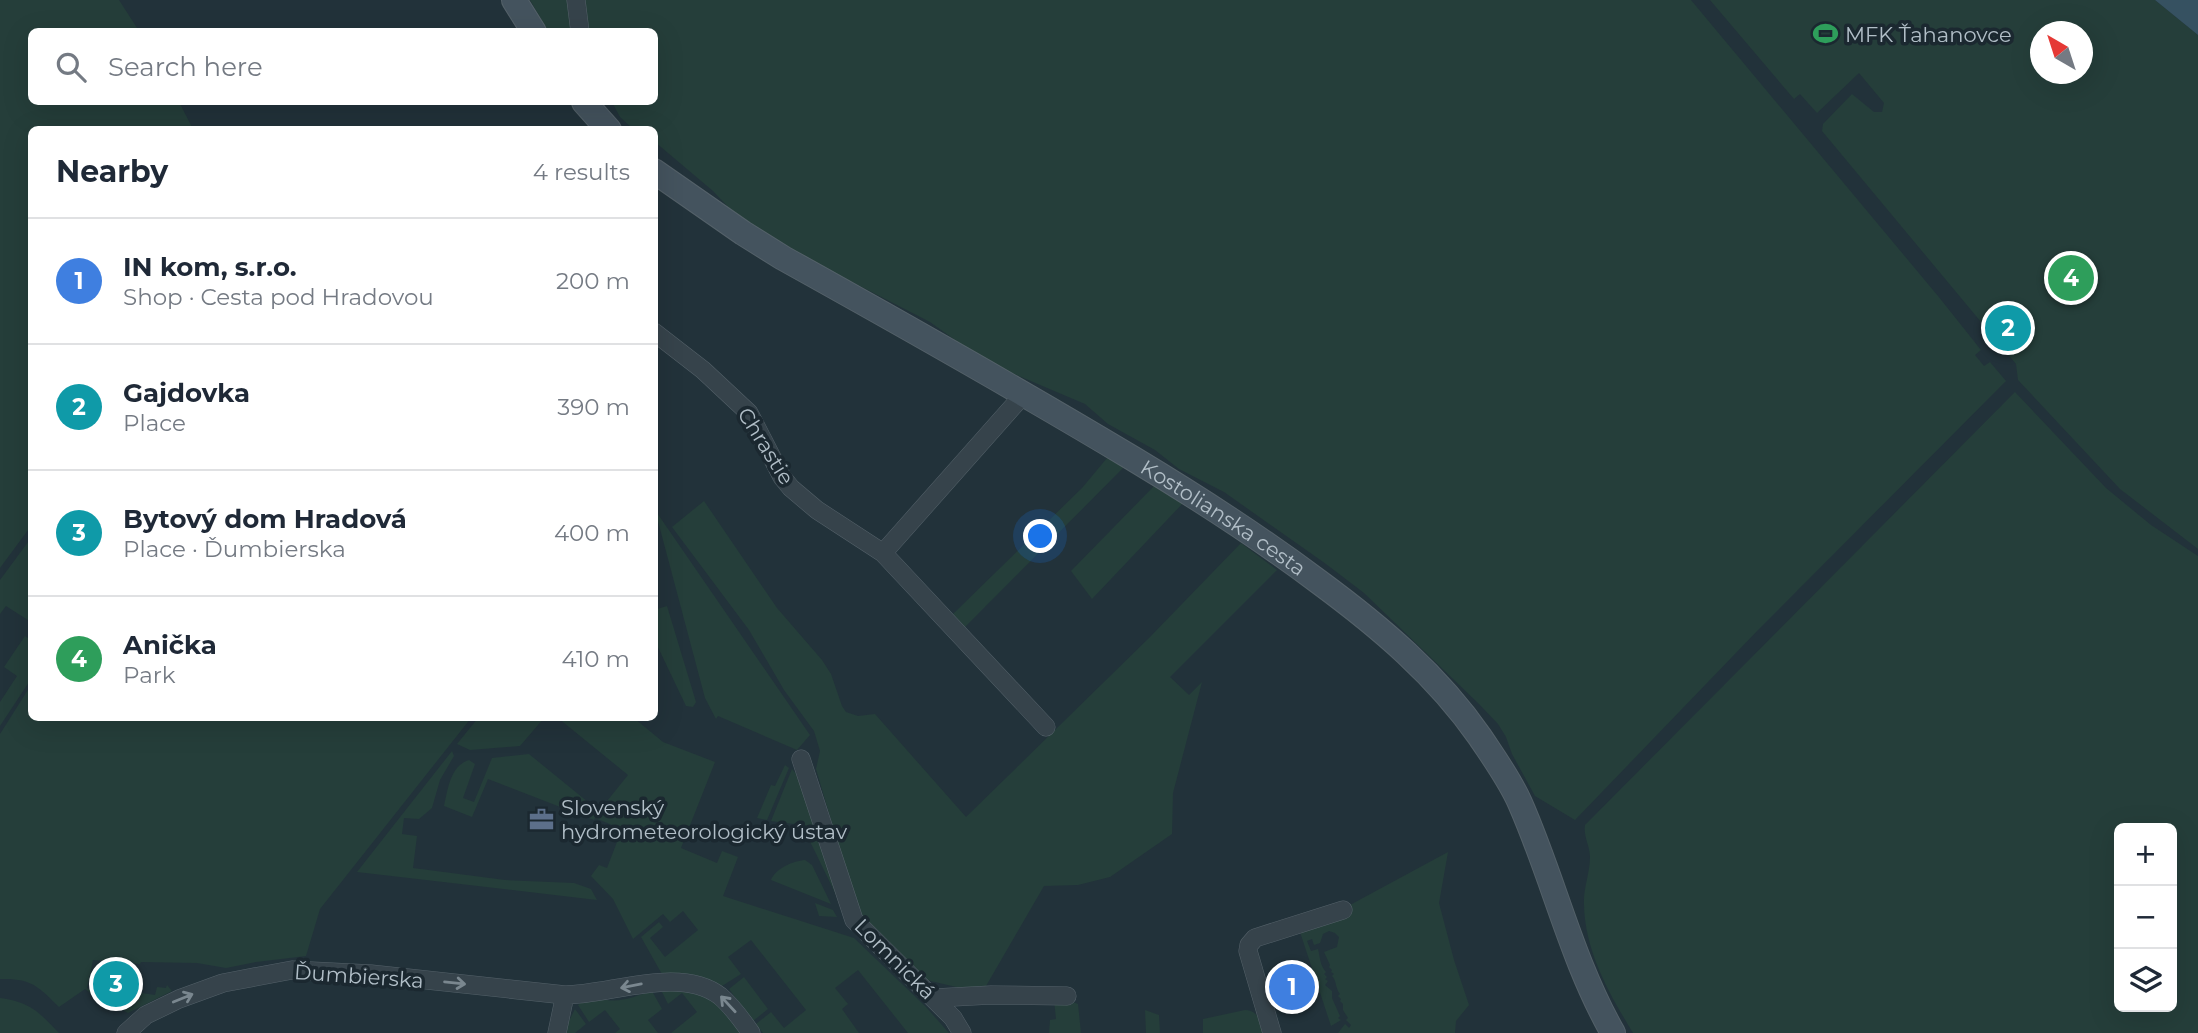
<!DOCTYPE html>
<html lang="en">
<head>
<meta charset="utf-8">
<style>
	body { margin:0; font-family:Montserrat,sans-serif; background:#f2f2f3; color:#1f2937 }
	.controls { position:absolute; right:21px; bottom:21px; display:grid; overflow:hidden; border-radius:10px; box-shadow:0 7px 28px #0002 }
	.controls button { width:63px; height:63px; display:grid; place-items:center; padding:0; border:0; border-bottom:2px solid #e0e1e3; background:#fff; color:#1f2937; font:35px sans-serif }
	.compass { position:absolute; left:2030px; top:21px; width:63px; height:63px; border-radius:50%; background:#fff; box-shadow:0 7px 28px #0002; rotate:321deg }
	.you { position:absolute; left:1041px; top:537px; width:24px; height:24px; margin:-18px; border:5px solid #fff; border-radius:50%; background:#1a73e8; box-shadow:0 0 0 10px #1a73e833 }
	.badge { display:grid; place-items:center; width:46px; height:46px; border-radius:50%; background:#4e718d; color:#fff; font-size:23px; font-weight:700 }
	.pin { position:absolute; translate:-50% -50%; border:4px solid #fff; box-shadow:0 2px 7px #0006 }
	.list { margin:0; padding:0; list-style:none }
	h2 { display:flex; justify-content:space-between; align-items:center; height:91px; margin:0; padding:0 28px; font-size:30px }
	h2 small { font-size:23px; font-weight:400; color:#747a83 }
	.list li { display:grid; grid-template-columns:46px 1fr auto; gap:21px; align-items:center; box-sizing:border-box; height:126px; padding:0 28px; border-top:2px solid #e0e1e3 }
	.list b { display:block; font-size:26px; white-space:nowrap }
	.list p { margin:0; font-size:23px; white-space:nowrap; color:#747a83 }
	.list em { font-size:23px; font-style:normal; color:#747a83 }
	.icon { flex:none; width:38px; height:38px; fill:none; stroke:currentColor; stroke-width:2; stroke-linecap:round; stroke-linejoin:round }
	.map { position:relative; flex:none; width:2198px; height:1033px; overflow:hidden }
	.search { position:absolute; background:#fff; box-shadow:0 7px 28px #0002; left:28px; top:28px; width:630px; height:77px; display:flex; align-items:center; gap:18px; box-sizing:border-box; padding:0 24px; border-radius:10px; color:#747a83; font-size:26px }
	.panel { position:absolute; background:#fff; box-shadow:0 7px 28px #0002; left:28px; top:126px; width:630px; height:595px; border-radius:10px }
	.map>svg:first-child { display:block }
	.green { fill:#253e3a; fill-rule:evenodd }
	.water { fill:#365161 }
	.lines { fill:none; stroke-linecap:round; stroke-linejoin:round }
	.street-casing { stroke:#546169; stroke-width:19 }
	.secondary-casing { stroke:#546169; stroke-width:26 }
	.street { stroke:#36434b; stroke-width:18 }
	.secondary { stroke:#44535e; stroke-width:24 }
	.oneway { stroke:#7a878f }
	.labels { text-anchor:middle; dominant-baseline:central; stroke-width:7; stroke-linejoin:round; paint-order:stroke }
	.poi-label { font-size:21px; fill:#b1bec7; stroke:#1b2830; text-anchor:start }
	.street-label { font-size:21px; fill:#b1bec7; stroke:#1b2830 }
</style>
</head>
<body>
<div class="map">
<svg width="2198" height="1033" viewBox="0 0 2198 1033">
	<rect width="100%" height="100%" fill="#22323a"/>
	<!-- green -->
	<path class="green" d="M0,0H119L139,31L32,32V102H179L193,129L32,130L31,526L0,568Z
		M530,0H568L571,31H548Z
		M585,0H1691L1938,296L1981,350L1975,355L1984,366L1990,362L2006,381L1759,629L1575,820L1535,796L1512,754L1506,737L1498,724L1479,704L1364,593L1326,564L1224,492L1179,469L1155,450L1108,424L1085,404L1005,370L965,347L930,322L860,286L852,282L850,284L773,239L730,209L713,191L655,142L654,130L633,129L620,117L612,102H654V32L589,31Z
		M1710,0H2155L2198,35V549L2120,489L2018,380L2016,364L1822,131L1823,124L1852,94L1874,112H1882L1884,103L1859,73L1817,113L1800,94L1794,99ZM2040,32H2082V74H2040Z
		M2015,392L2106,488L2151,525L2198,556V1033H1633C1610,995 1585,952 1584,905C1583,889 1590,873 1590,857C1590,846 1583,836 1585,825ZM2119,828H2172V1007H2119Z
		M1107,458L1124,467L965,627L953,614L1082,488Z
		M1156,484L1185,501L1092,599L1071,571Z
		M704,501L777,608L822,660L831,674L842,706L846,712L858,716L875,714L966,817L1150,637L1241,543L1277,570L1170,677L1189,695L1202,682L1173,793L1172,834L1110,877L1078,885L1044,886L982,993L922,979L863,919L848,878L816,769L820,751L814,731L784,690L749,630L672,527Z
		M655,510L810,735L797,750L718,716L716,719L705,698Z
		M31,538V565L28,570L31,573V622L6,606L0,614V580Z
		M655,599L657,609L667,606L696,702L693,707L686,706L655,641Z
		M25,636L31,640V679L0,726V702L17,676L4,667Z
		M31,685L32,718H471L320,909L306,956L256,962L226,968L197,963L141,962L140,964L93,960L87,988L116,1004L114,1011L85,989L59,1007C38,986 31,978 0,979V734Z
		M478,718H544L520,746L470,750L457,744Z
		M558,718H634L663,742L715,762L681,848L717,863L722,851L738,857L723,896L854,938L926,1007L949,1033H908L858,970L835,988L848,1004L842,1009L859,1033H763L756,1024L771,1012L784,1028L806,1010L751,940L728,957L741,974L722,986L708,980L663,976L641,937L659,922L663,927L650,938L665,957L698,930L683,911L670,922L663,914L633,939L613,899L591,876L599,865L607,868L622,829L595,818L594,820L488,779L472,817L444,806C448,789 450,766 469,760L475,764L463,798L474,802L492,758L529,754L599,811L628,775Z
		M452,751L454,756L440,780L432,808L419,819L404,818L402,834L417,836L413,868L505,880L574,883L591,889L597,900L357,872Z
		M785,765L789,768L767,820L757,818L771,785L775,786Z
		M792,769L800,778L840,903L802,825L771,821Z
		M1448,852L1439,903L1454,960L1469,1005L1456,1021L1455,1033H1338L1345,1024L1349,1028L1351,1025L1346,1020L1348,1018L1343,1010V1004L1340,1001L1341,999L1338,996L1340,994C1335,988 1337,981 1332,976L1334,974L1331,972L1332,970L1329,967L1330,965L1324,952L1337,947L1339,937L1335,933L1329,931L1323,934L1320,943L1314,945L1312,939L1307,941L1311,951L1318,949C1320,957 1320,966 1326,972L1324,974L1327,977L1325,979L1328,981L1325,985L1332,991V998L1340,1016L1338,1018L1341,1020L1331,1026L1300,932Z
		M805,860L812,865L831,904L771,880C776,868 793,861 805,860Z
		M815,903L833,910L837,917L819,916Z
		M744,977L768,1009L753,1021L729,989Z
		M167,985L172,991L128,1013L121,1009L122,1005L132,1007L142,993L155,995L157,987L166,988Z
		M661,990C710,989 714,998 744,1033H671L697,1012L682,993L668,1004Z
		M652,991L662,1009L648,1020L658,1033H615L620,1029L605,1010L589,1022L578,1005L584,1001L599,997C615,1006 635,996 652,991Z
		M0,998C30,1002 39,1012 59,1033H0Z
		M1054,1000H1068L1078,1004L1081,1033H1049L1050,1020L1056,1019Z
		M575,1009L586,1024L575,1033H563Z
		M1145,1010L1159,1015L1160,1033H1146Z
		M1245,1010C1259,1011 1261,1022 1266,1033H1203V1019Z"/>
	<!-- water -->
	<path class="water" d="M2155,0H2198V35Z"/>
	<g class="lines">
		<defs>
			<path id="street" d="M576,0L580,32
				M654,332L703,370L749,413L782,477L791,488L817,510L883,553L1046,727
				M883,553L1024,394
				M801,759L854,920L953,1018L962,1033
				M934,998L991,995L1067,996
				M126,1033L146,1015L179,999L223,983L292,970L371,974L565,995C610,995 680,965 720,996C732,1006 742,1020 751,1033
				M557,1033L565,995
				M1272,1033L1248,951L1249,945L1255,938L1343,910"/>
			<g id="secondary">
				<path d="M514,0L534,32"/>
				<path d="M584,102L609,130"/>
				<path id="s1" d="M654,171L743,233L783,258C900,323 1017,389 1132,458C1197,497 1259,537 1319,582C1380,627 1437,675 1480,737C1494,758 1510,780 1520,803C1554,880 1571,959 1613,1033"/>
			</g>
		</defs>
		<!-- street casing -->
		<use href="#street" class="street-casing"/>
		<!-- secondary casing -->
		<use href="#secondary" class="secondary-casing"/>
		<!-- street -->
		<use href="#street" class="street"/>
		<!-- secondary -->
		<use href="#secondary" class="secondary"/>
	</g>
	<!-- one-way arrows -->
	<defs><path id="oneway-shaft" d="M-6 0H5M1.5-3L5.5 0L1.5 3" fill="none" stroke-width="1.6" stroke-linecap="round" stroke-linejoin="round" transform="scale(1.75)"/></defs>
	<g class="oneway">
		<use href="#oneway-shaft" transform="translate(455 983) rotate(6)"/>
		<use href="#oneway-shaft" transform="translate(631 986) rotate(169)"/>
		<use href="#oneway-shaft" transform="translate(183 998) rotate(-22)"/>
		<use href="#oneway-shaft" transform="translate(728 1004) rotate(-133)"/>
	</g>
	<!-- icons -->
	<defs>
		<symbol id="stadium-bare" viewBox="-9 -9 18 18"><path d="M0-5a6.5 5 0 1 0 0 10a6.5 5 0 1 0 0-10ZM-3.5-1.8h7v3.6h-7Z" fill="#2e9e5b" stroke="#1b2830" stroke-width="2.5" paint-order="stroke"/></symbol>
		<symbol id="office-bare" viewBox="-9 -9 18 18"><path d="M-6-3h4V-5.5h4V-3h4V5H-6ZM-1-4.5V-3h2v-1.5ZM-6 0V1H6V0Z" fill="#5c6f8a" stroke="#1b2830" stroke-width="2.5" paint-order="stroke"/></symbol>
	</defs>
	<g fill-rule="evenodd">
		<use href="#stadium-bare" x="1808" y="16" width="35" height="35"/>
		<use href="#office-bare" x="524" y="802" width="35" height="35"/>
	</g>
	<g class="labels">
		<!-- poi labels -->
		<g class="poi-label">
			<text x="1845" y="34">MFK Ťahanovce</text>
			<text x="561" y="807">Slovenský<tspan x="561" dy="24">hydrometeorologický ústav</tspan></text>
		</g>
		<!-- street labels -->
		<g class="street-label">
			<text transform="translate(766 446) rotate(58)">Chrastie</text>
			<text stroke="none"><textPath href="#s1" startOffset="667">Kostolianska cesta</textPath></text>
			<text transform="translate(895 959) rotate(45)">Lomnická</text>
			<text transform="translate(359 976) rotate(4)">Ďumbierska</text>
		</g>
	</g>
</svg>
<div class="controls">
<button>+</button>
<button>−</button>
<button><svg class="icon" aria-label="layers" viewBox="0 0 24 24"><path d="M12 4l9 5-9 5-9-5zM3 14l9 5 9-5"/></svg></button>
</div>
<svg class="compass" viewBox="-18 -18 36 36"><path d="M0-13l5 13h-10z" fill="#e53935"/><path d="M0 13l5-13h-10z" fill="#747a83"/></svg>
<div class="you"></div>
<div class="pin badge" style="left:1292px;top:987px;background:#3f7fe0">1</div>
<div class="pin badge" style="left:2008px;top:328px;background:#0f9aa8">2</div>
<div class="pin badge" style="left:116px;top:984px;background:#0f9aa8">3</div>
<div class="pin badge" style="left:2071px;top:278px;background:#2e9e5b">4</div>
<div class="search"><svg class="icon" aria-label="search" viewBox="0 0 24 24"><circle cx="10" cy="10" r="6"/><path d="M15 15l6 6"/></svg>Search here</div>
<section class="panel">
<h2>Nearby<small>4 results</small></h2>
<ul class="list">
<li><span class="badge" style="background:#3f7fe0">1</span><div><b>IN kom, s.r.o.</b><p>Shop · Cesta pod Hradovou</p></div><em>200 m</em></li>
<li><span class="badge" style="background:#0f9aa8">2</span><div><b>Gajdovka</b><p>Place</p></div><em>390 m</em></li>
<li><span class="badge" style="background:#0f9aa8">3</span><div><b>Bytový dom Hradová</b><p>Place · Ďumbierska</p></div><em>400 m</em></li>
<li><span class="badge" style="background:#2e9e5b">4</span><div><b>Anička</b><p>Park</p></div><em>410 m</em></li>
</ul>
</section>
</div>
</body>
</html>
